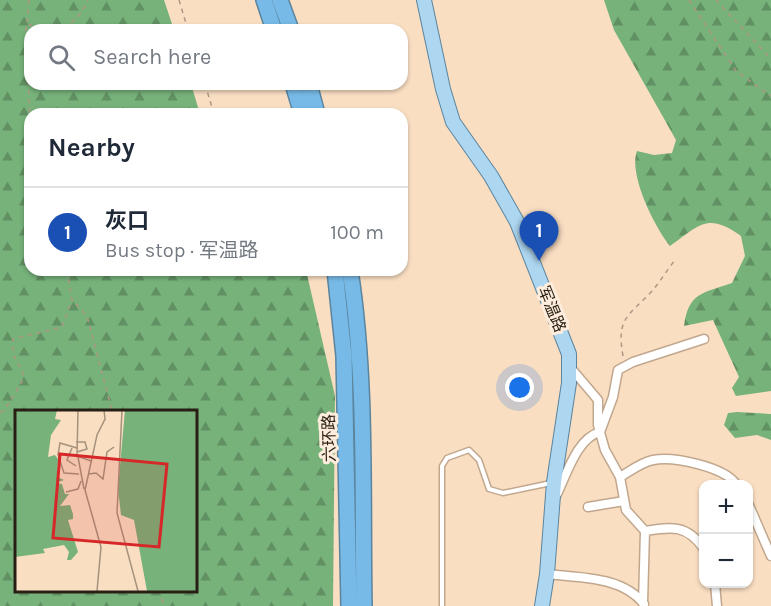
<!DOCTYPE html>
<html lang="en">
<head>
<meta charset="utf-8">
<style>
	body { margin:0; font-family:Karla,"Noto Sans SC",sans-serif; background:#f2f2f3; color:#1f2937 }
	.controls { position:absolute; right:18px; bottom:18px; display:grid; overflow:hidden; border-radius:12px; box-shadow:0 2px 4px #0004 }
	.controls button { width:54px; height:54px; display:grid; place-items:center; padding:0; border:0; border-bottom:2px solid #e0e1e3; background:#fff; color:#1f2937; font:30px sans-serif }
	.you { position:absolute; left:520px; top:388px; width:21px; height:21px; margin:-15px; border:4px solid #fff; border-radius:50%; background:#1a73e8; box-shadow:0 0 0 9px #1a73e833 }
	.badge { display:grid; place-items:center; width:39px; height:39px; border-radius:50%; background:#b45309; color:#fff; font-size:20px; font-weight:700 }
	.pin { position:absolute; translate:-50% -50px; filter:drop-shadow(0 2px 3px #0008) }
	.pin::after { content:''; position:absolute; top:32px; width:21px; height:18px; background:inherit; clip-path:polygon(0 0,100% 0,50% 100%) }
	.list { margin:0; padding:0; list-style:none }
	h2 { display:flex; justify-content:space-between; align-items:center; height:78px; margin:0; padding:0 24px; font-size:26px }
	h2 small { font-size:20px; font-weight:400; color:#747a83 }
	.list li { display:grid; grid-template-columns:39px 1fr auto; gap:18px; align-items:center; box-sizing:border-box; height:90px; padding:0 24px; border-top:2px solid #e0e1e3 }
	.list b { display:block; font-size:22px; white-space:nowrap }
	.list p { margin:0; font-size:20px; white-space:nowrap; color:#747a83 }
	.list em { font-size:20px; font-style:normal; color:#747a83 }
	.icon { flex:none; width:33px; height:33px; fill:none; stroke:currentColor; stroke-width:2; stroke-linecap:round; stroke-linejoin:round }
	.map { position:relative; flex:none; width:771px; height:606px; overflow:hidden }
	.search { position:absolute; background:#fff; box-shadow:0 2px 4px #0004; left:24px; top:24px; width:384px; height:66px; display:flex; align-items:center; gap:15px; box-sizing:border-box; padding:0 21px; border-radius:18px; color:#747a83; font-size:22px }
	.panel { position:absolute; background:#fff; box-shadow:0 2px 4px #0004; left:24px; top:108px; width:384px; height:168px; border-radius:18px }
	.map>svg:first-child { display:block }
	.forest { fill:url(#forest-firs); fill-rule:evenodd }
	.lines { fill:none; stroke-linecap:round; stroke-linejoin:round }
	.lane-casing { stroke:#c1a78d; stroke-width:7 }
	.street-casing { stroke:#c1a78d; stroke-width:11 }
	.primary-casing { stroke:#5b849d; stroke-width:16 }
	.highway-casing { stroke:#5b849d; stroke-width:18 }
	.path { stroke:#ad9883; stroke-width:1.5; stroke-dasharray:4.5 4.5; stroke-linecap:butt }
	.lane { stroke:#fff; stroke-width:4 }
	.street { stroke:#fff; stroke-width:8 }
	.primary { stroke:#add6f1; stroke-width:14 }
	.highway { stroke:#77bae7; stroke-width:15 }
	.labels { text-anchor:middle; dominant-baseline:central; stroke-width:6; stroke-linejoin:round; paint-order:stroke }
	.street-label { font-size:16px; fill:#281f14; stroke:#feeddc }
	.inset-road { fill:none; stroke:#a5927c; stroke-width:1.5 }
	.view { fill:#d62828; fill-opacity:0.15; stroke:#d62828; stroke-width:3 }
	.inset-edge { fill:none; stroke:#281f14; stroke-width:3 }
</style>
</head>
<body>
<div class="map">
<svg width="771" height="606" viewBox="0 0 771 606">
	<defs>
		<pattern id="forest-firs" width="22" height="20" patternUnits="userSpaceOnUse" patternTransform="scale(1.5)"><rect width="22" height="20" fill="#76b27a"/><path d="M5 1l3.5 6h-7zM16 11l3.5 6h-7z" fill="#619063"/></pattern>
	</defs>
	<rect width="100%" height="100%" fill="#f9dec2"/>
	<!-- forest -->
	<path class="forest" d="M0,0H164L174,30H30V84H191L200,114H30V270H306L335,396L333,606H0ZM16,411H195V590H16Z
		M604,0H771V391L736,396L732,388L739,377L713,320L684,326C688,292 704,293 732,283L745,256L741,236C707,212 700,225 670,246C655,228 628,174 637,151L654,155L672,153L676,140L614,30Z
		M737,412L771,414V440L757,435L735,438L724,425L728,413Z"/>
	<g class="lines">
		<defs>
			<path id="lane" d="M442,606V466L447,458L469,450L479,460L489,489L503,493L551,483"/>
			<path id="street" d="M570,367L598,400V425L605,450L620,477L626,510L645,531L643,603
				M620,477C630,471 642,462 653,460C674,456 724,467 736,484
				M556,496C567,474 577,438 600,432L613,397L618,370L633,362L704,339
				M748,503L771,556
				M588,507L624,501
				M645,531C671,527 687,524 704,549
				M547,574C580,578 622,576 644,604
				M715,584L717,606"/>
			<path id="primary" d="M424,0L443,89L453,122L491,176L517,222L569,354V383L554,482L547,574L542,606"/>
			<path id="highway" d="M264,0L274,30
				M280,0L291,30
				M293,84L302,114
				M309,84L317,114
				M335,270L344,356L349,606
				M350,270C367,380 362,495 364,606"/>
		</defs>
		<!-- lane casing -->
		<use href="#lane" class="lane-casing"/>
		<!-- street casing -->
		<use href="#street" class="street-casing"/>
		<!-- primary casing -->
		<use href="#primary" class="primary-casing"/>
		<!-- highway casing -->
		<use href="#highway" class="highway-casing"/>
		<!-- path -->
		<path class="path" d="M29,0L26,30L30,122
			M179,0L188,30
			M689,0L736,71L771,96
			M716,0L771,59
			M28,25L67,27L81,13L88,0
			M205,84L214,114
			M67,270L72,300L87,316L112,411
			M623,356C616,317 629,316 652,291C660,282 667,270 675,260
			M0,413L5,409L22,382L23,372L13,354V339L62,327L72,300
			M159,590L164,606"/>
		<!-- lane -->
		<use href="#lane" class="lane"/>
		<!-- street -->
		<use href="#street" class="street"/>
		<!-- primary -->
		<use href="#primary" class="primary"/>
		<!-- highway -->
		<use href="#highway" class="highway"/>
	</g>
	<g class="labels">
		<!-- street labels -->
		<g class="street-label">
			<text transform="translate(552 309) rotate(68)">军温路</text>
			<text transform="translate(329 438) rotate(-91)">六环路</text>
		</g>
	</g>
	<!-- overview -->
	<g transform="translate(15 410)">
		<rect width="182" height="182" fill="#f9dec2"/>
		<path d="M0,0H42L40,9L46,10L36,25L33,47L40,45L43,49L42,67L49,70L41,73L47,74L50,84H54L45,96L55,95L58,104V109L53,110L63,142L56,150H52L54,142L49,135L28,139L30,143L0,147ZM110,0H181V181H132L119,110L106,105L103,79Z" fill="#76b27a"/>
		<path class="inset-road" d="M63,0L62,46L76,51M107,0L102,103L123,181M61,32H70L72,39L62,42M57,38L52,50L61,56M62,38L45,33L43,45L49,63L64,64M63,47L69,79M74,64L81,63L88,69L92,42L99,37M51,82L63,79L66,71M82,181L86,137L70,80L82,25L90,9L89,0"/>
		<path class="view" d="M45,44L152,54L144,137L38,128Z"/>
		<rect width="182" height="182" class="inset-edge"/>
	</g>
</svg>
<div class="controls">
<button>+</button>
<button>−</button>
</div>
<div class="you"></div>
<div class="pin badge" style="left:539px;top:261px;background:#1a4fb4">1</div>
<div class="search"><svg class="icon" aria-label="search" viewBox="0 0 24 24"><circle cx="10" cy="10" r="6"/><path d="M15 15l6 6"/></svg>Search here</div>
<section class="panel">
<h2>Nearby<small></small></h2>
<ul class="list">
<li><span class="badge" style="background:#1a4fb4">1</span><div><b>灰口</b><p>Bus stop · 军温路</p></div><em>100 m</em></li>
</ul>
</section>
</div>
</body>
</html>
